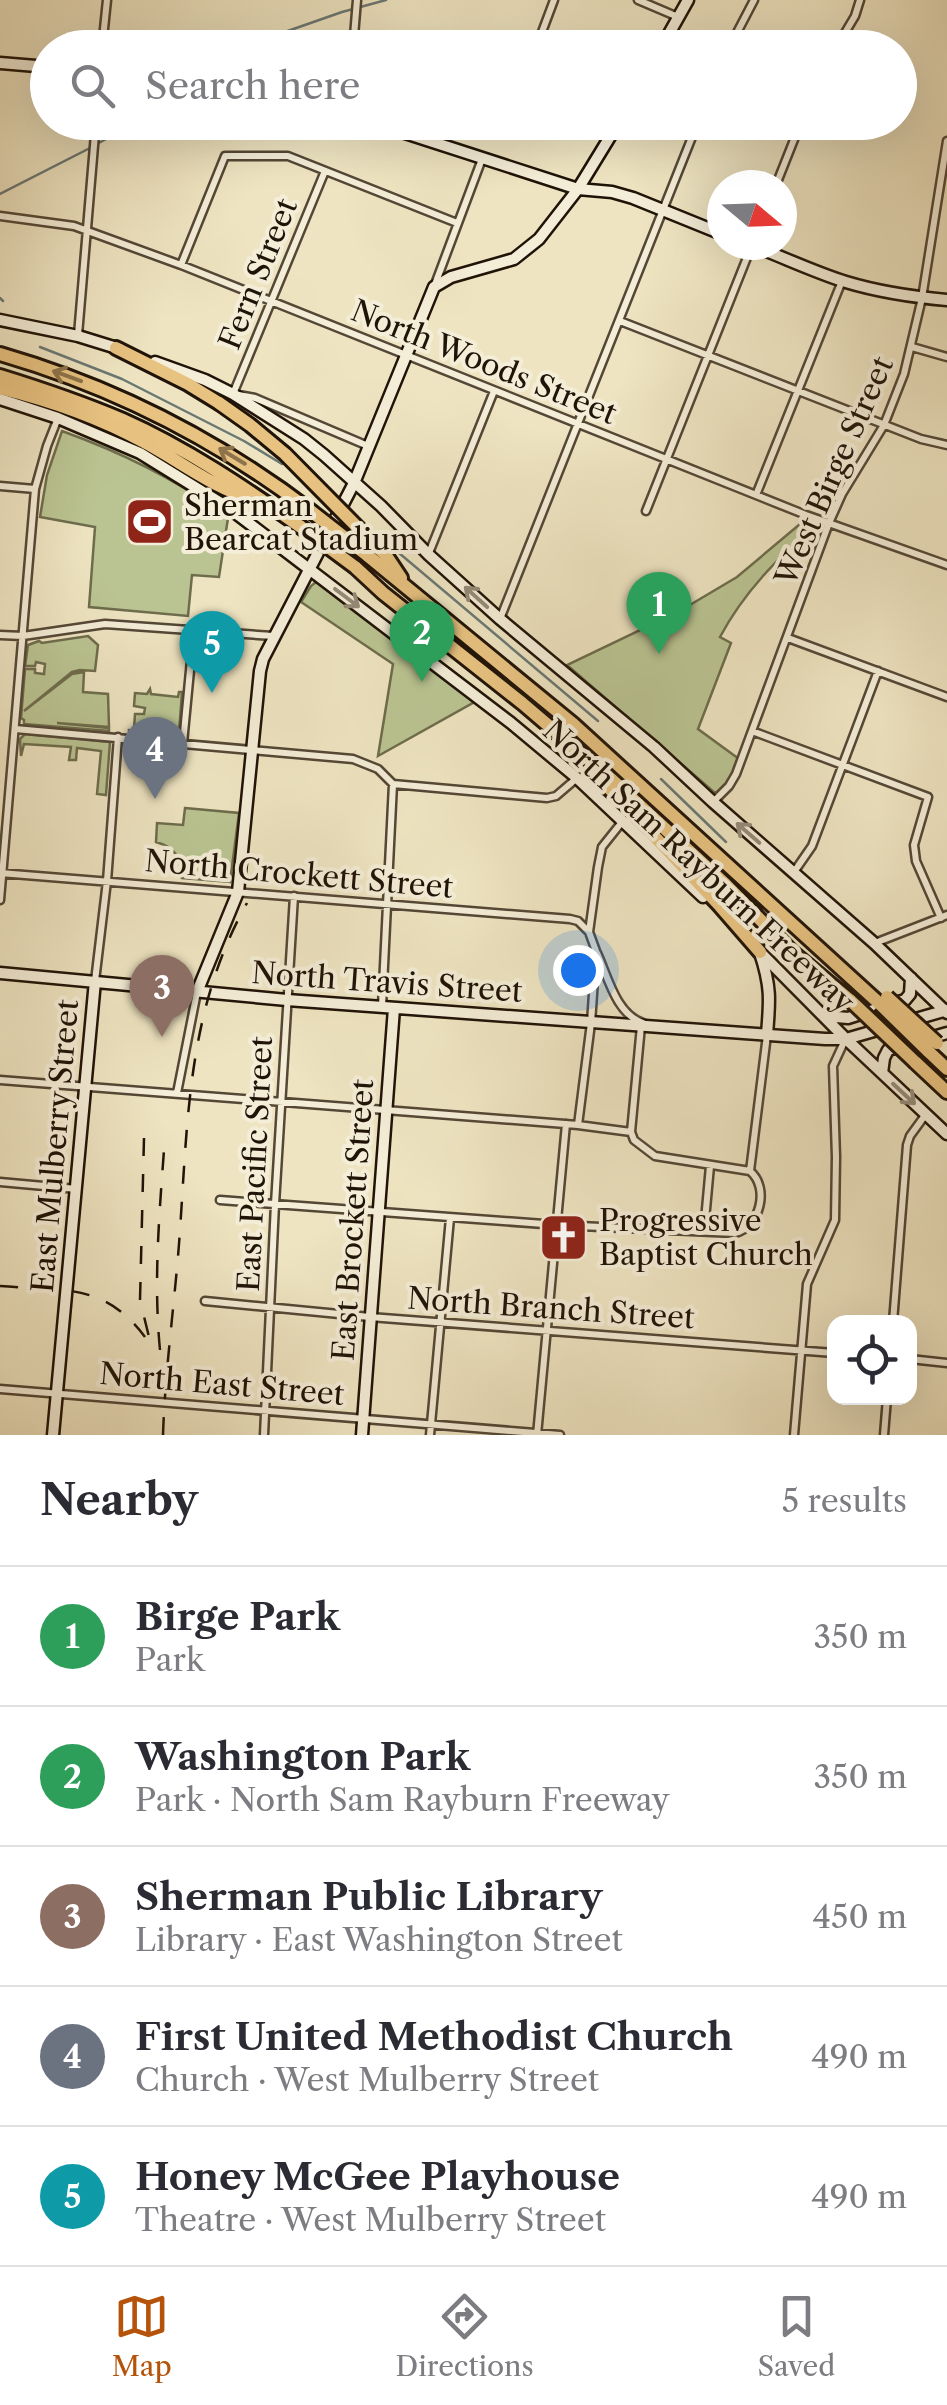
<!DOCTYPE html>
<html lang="en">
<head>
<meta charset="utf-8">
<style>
	body { margin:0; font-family:"Libre Caslon Text",serif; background:#f7f7f7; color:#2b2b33 }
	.controls { position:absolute; right:30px; bottom:30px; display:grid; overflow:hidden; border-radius:20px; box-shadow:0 10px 40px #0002 }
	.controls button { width:90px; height:90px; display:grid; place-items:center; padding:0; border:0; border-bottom:2px solid #e1e1e2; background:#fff; color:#2b2b33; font:50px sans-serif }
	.compass { position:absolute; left:707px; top:170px; width:90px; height:90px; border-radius:50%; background:#fff; box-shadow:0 10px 40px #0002; rotate:109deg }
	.you { position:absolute; left:578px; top:970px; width:35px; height:35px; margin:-25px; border:8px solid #fff; border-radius:50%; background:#1a73e8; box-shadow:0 0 0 15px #1a73e833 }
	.badge { display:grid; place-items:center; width:65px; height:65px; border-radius:50%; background:#b45309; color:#fff; font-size:32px; font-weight:700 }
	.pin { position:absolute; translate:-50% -82px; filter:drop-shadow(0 2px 5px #0008) }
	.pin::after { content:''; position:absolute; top:52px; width:35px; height:30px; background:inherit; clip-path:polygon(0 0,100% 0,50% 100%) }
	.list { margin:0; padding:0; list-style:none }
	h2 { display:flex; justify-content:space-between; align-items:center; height:130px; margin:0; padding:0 40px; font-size:42px }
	h2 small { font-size:32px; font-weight:400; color:#7c7c81 }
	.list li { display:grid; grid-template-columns:65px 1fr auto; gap:30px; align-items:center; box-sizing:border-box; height:140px; padding:0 40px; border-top:2px solid #e1e1e2 }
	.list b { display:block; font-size:38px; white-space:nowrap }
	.list p { margin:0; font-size:32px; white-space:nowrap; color:#7c7c81 }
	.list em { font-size:32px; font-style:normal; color:#7c7c81 }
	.icon { flex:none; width:55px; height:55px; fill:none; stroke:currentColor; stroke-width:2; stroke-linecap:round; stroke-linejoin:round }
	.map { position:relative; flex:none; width:947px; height:1435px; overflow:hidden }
	.search { position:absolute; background:#fff; box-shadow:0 10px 40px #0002; left:30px; right:30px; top:30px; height:110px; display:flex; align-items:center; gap:25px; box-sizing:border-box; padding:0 35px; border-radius:55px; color:#7c7c81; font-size:38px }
	.sheet { height:830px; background:#fff }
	nav { display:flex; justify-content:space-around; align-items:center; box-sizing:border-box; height:140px; border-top:2px solid #e1e1e2; background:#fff; font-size:28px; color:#7c7c81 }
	nav a { display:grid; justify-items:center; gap:5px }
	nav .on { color:#b45309 }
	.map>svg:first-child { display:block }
	.green { fill:#bac492; stroke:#6d6c4c; stroke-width:2.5 }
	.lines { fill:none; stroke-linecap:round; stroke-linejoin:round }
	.stream { stroke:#6a7874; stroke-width:2.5 }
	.street-casing { stroke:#544736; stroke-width:11 }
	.secondary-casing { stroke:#201307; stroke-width:15 }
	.highway-casing { stroke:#201307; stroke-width:18 }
	.street { stroke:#f4edd7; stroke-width:6 }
	.secondary { stroke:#f4edd7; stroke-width:10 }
	.highway { stroke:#e7c280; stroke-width:12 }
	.rail { stroke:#201307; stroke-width:2.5; stroke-dasharray:18 18; stroke-linecap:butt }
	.highway-bridge-casing { stroke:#201307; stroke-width:18; stroke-linecap:butt }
	.highway-bridge { stroke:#e7c280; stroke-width:12 }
	.oneway { stroke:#8d734a }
	.oneway2 { stroke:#958b79 }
	.labels { text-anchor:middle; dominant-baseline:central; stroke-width:8; stroke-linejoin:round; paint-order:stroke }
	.street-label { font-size:30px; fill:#201307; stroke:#f4edd7 }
	.poi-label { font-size:30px; fill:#201307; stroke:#f4edd7; text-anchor:start }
</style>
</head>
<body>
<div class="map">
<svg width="947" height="1435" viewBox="0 0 947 1435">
	<rect width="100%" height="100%" fill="#eee4c1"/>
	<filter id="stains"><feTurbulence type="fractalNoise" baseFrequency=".002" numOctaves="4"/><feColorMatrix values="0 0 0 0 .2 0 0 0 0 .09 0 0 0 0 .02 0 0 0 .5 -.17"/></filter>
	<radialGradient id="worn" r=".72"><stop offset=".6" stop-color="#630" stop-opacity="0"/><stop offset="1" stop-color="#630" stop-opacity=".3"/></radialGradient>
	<!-- green -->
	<path class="green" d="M62,431C120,452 179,480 228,518L219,577L192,575L188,616L89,607L95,527L40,517L47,475Z
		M806,519L816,523C778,559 745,590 720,637L731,643L698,729L739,759C734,772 728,788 715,793L567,665L678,612L737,577Z
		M316,582L322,584L478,700L378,756L393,664L301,602L311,586Z
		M88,636L98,645L95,671L80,670L72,672L24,711L72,674L84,672L83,692L108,694L109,727L57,723L109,728V731L24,724V720L21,718L25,669H35V673L44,674L45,664L36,662L35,666H25L28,645L39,641L42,643Z
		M150,689L151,694L178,697L179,692H182L179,732L176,737L129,733V730L176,734L134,729L135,714H144L145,708L134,706L135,693L147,694Z
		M25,734L110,742L106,795L97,794L101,751L77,748L76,760H69L71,747L24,744L21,756L20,739Z
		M185,808L239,813L230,882L182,878L180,876C182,857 174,847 156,842L157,823L183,825Z"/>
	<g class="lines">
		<!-- stream -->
		<path class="stream" d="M275,48L282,33L342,12L386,0
			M97,144L115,134L192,122
			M0,194L90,148
			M0,298L3,301
			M40,347L122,379L244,441L282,464
			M367,526L598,721
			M661,779L726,842"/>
		<defs>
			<path id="street" d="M638,0L678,17
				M102,48L107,0
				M353,48L357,0
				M413,48C440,42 472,38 499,48
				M536,48L554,0
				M729,48L754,0
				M836,48L855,16L860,0
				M325,171L233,394L255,398L368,446
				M776,185L801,122
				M0,216L74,226L181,265L806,515L947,565
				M181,265L225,156H288L457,223
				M434,287L482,159
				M620,321L921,439L947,445
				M78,335L96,122
				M912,347L947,357
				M0,486L35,489
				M756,495L842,281
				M646,511L752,245
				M429,553L494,391
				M500,619L698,122
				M0,635L23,636L105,624L273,636
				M788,638L947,697
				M15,729L353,759L378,769L393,784L547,798L556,796L577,778
				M752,731L928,797L914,845L916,861L941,918
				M183,743L194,629
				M713,802L729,786L736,774L829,523L842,494L884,425L904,374L922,298L947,141
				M794,872L812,846L878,671
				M0,873L570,919L578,921L589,932
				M0,900L35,489L47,446L58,418
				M875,943L947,915
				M597,953C608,977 616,1014 643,1023
				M95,981L107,881L118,737
				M382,1006L393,784
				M0,1080L578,1125L631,1132L634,1140L655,1156L750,1171
				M177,1093L197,992
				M578,1125L591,1023L596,951L589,932L598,867L602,847L622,822
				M631,1132L641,1026
				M0,1182L77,1189
				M220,1200L557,1225L735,1233C760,1227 770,1188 750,1171L767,1035
				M704,1231L710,1166
				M205,1301L370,1317L834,1353
				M893,1322L907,1145L910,1136L926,1114
				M910,1359L947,1363
				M0,1389L560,1435
				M264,1435L275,1204L294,896
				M430,1435L450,1218
				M537,1435L566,1124
				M794,1435L807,1284L835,1220L836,1157L833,1066L845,1040
				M884,1435L887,1398"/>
			<path id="secondary" d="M661,48L688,0
				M0,63L48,67
				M371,122L578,189L612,192L633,198L722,234
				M751,245C783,257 814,272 846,282C879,292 913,297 947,300
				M0,320L78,336L120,349
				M155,362L205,380L233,394L304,439L324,455L381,506L429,555L500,619L654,747L713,802L874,943L947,1013
				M0,399L58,418L140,453L229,508L511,723L577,778L703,897
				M755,947L846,1039L947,1134
				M760,953C771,986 770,1000 767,1034
				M0,973L287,1000L825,1039H846L947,1010
				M197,992L238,892L260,671L263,659L354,483L434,287L451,277L514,259L539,239L578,189L619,122
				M825,1016L848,1018L905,1000L910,994L911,978
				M882,1073L884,1058L888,1050L947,1033
				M53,1435L95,981
				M362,1435L394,1008"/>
			<path id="highway" d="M116,348L188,384L219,403
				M0,354C114,387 218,440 312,512
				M0,376C42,389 83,403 123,420C186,448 245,488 301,527
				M0,388C49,400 100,418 144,442C180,461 213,488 253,499
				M374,544L385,554L401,578
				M367,555L573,724L880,1004
				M355,567L383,593L522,703L611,779L725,884L793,953L851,1001
				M606,785L720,906L760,952
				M928,1051L947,1069
				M915,1062L947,1092"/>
		</defs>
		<!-- street casing -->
		<use href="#street" class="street-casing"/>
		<!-- secondary casing -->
		<use href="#secondary" class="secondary-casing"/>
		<!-- highway casing -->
		<use href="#highway" class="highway-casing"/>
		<!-- street -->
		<use href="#street" class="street"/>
		<!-- secondary -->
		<use href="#secondary" class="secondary"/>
		<!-- highway -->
		<use href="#highway" class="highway"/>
		<!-- rail -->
		<path class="rail" d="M144,1138L140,1300L149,1337
			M0,1286C62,1291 104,1282 145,1337
			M160,1350C153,1278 160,1207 165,1136
			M163,1435C165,1372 174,1308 179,1244C188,1123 186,1012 247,903"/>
		<defs>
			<path id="highway-bridge" d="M219,403L250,425L285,454L374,544
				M312,512L367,555
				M301,527L355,567
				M887,997L937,1043
				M851,1001L915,1062
				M880,1004L928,1051"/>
		</defs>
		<!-- highway-bridge casing -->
		<use href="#highway-bridge" class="highway-bridge-casing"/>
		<!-- highway-bridge -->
		<use href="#highway-bridge" class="highway-bridge"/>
	</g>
	<!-- one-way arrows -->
	<defs><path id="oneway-shaft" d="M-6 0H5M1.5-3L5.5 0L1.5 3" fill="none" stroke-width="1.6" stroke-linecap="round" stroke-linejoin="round" transform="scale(2.5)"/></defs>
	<g class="oneway">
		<use href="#oneway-shaft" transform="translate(67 376) rotate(-160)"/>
		<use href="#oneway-shaft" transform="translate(232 456) rotate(-149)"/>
	</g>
	<g class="oneway2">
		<use href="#oneway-shaft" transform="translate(476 597) rotate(-138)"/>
		<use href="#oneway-shaft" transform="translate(347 598) rotate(37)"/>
		<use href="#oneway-shaft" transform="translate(748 833) rotate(-139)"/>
		<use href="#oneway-shaft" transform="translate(904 1094) rotate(43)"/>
	</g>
	<!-- icons -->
	<defs>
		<symbol id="stadium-square" viewBox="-11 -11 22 22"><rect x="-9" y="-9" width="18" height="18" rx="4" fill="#8f2418" stroke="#f4edd7"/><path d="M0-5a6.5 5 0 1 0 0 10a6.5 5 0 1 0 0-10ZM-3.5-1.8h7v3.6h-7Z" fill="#fff"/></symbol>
		<symbol id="church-square" viewBox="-11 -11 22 22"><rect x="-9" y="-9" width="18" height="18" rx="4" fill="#8f2418" stroke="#f4edd7"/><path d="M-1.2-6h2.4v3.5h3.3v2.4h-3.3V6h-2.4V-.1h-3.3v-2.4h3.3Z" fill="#fff"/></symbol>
	</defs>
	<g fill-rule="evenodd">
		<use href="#stadium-square" x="122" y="494" width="55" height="55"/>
		<use href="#church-square" x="536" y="1210" width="55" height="55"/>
	</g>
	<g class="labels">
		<!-- street labels -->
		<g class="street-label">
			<text transform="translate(258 274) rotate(-68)">Fern Street</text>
			<text transform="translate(484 362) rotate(22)">North Woods Street</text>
			<text transform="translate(834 471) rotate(-66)">West Birge Street</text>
			<text transform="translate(699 866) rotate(43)">North Sam Rayburn Freeway</text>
			<text transform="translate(299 874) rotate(5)">North Crockett Street</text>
			<text transform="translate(387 982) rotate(4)">North Travis Street</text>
			<text transform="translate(55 1146) rotate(-85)">East Mulberry Street</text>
			<text transform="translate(255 1164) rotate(-87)">East Pacific Street</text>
			<text transform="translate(353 1220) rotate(-86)">East Brockett Street</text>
			<text transform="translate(551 1308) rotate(4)">North Branch Street</text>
			<text transform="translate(222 1384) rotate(5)">North East Street</text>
		</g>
		<!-- poi labels -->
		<g class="poi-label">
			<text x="184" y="505">Sherman<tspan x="184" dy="34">Bearcat Stadium</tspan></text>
			<text x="599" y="1220">Progressive<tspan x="599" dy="34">Baptist Church</tspan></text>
		</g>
	</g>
	<rect width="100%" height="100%" filter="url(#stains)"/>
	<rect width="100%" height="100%" fill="url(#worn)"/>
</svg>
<div class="controls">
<button><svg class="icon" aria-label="locate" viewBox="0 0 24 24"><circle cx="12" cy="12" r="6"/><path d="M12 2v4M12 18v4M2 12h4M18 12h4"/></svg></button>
</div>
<svg class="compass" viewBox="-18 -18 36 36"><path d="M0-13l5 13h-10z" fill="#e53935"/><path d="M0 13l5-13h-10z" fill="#7c7c81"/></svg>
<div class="you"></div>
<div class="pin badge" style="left:659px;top:654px;background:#2e9e5b">1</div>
<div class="pin badge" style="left:422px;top:682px;background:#2e9e5b">2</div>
<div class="pin badge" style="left:162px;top:1037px;background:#8d6e63">3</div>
<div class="pin badge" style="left:155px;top:799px;background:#6b7280">4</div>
<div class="pin badge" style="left:212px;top:693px;background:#0f9aa8">5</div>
<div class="search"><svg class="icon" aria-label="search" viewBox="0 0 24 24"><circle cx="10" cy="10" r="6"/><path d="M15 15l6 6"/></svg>Search here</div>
</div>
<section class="sheet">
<h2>Nearby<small>5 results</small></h2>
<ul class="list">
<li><span class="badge" style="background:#2e9e5b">1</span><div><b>Birge Park</b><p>Park</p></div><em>350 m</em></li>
<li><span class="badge" style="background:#2e9e5b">2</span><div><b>Washington Park</b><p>Park · North Sam Rayburn Freeway</p></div><em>350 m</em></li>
<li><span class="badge" style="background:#8d6e63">3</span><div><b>Sherman Public Library</b><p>Library · East Washington Street</p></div><em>450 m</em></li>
<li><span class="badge" style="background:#6b7280">4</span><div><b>First United Methodist Church</b><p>Church · West Mulberry Street</p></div><em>490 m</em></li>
<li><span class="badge" style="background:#0f9aa8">5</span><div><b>Honey McGee Playhouse</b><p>Theatre · West Mulberry Street</p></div><em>490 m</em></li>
</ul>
</section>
<nav>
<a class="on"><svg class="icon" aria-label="map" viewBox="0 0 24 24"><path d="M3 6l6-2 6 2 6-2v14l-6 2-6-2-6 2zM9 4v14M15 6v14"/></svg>Map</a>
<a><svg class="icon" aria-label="directions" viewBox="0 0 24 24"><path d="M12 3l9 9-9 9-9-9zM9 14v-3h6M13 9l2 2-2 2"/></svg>Directions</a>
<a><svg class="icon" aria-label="saved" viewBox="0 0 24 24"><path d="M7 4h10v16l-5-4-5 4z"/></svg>Saved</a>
</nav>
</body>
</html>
